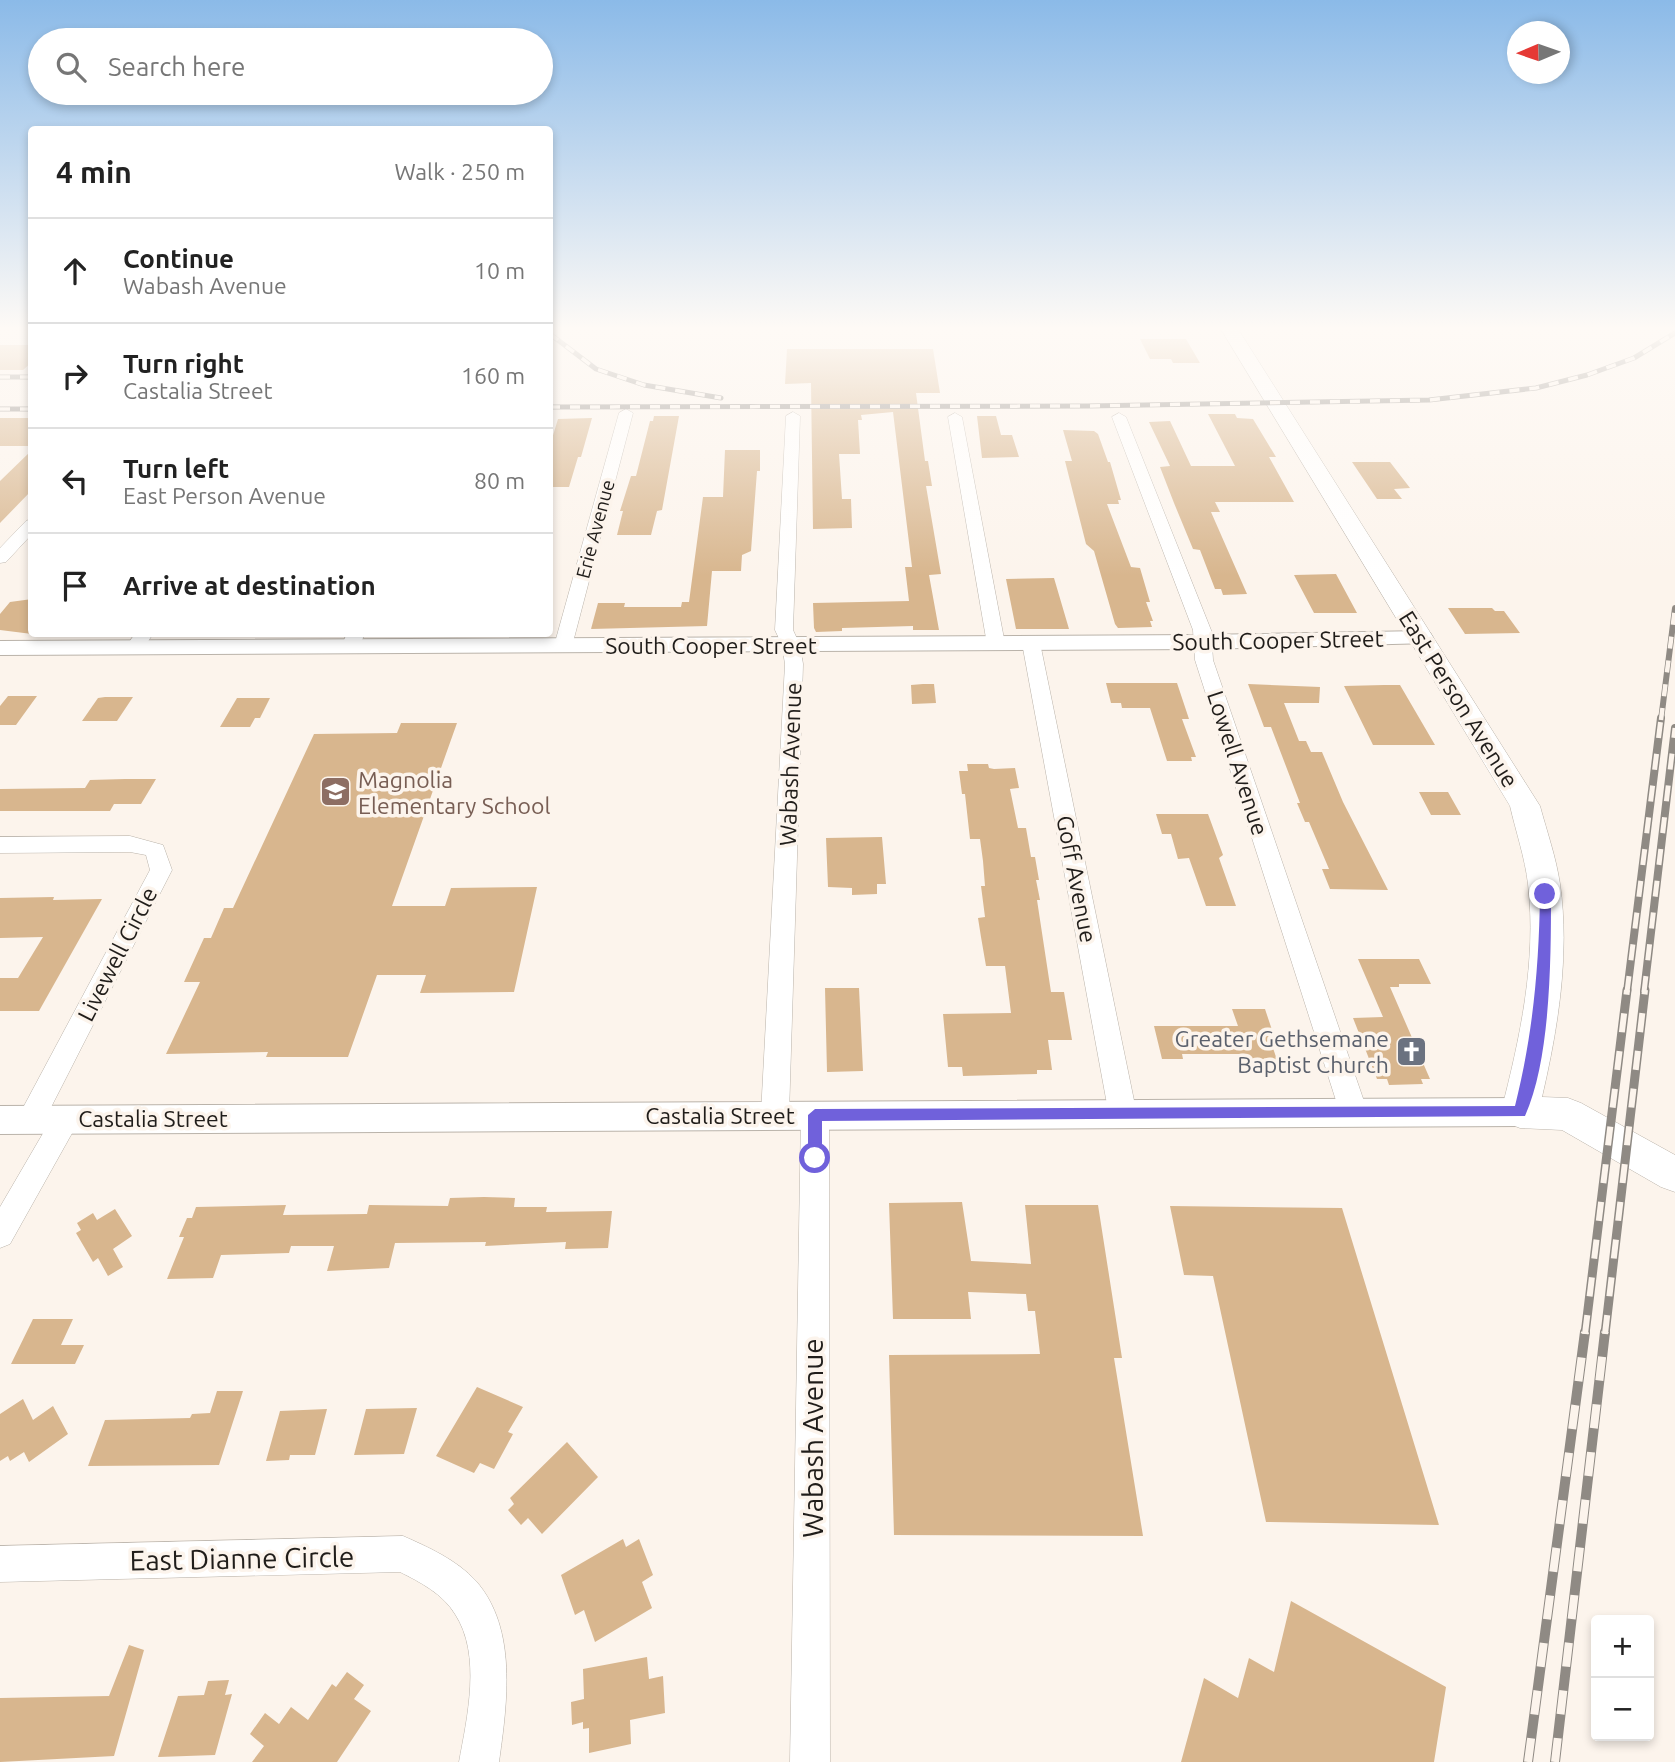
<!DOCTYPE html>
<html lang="en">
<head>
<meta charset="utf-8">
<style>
	body { margin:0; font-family:Ubuntu,sans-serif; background:#f2f2f2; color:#222 }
	.controls { position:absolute; right:21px; bottom:21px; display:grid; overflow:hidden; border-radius:7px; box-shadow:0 4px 10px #0003 }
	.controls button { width:63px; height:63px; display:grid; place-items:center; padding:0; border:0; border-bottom:2px solid #e0e0e0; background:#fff; color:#222; font:35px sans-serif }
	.compass { position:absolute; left:1507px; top:21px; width:63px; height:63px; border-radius:50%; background:#fff; box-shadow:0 4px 10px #0003; rotate:268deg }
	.stop { position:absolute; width:21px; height:21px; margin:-16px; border:5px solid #7061db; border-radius:50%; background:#fff }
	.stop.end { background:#7061db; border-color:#fff; box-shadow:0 2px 7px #0008 }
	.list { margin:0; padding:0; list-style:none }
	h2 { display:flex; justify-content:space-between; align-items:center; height:91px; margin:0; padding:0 28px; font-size:30px }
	h2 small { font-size:23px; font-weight:400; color:#767676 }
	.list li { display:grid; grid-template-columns:46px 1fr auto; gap:21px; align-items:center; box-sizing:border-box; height:105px; padding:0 28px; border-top:2px solid #e0e0e0 }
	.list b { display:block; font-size:26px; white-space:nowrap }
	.list p { margin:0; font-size:23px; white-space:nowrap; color:#767676 }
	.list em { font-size:23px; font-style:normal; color:#767676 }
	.icon { flex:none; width:38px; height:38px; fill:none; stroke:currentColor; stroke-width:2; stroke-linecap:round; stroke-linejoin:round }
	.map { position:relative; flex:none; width:1675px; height:1762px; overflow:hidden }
	.search { position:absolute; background:#fff; box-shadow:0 4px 10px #0003; left:28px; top:28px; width:525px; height:77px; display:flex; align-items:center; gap:18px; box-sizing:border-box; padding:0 24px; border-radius:38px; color:#767676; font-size:26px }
	.panel { position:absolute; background:#fff; box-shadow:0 4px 10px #0003; left:28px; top:126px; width:525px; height:511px; border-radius:7px }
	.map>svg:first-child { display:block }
	.building { fill:#d8b68e }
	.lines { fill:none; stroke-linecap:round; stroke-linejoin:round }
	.minor-casing { stroke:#bab3aa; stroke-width:1 }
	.tertiary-casing { stroke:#bab3aa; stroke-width:2 }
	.secondary-casing { stroke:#bab3aa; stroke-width:1 }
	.minor { fill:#fff; fill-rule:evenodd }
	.tertiary { fill:#fff; fill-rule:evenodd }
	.secondary { fill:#fff; fill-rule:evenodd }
	.rail-far4-casing { stroke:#8f8a84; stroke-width:5 }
	.rail-far3-casing { stroke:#8f8a84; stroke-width:6 }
	.rail-far2-casing { stroke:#8f8a84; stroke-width:8 }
	.rail-far1-casing { stroke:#8f8a84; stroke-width:9 }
	.rail-casing { stroke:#8f8a84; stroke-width:10 }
	.rail-far4 { stroke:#fcf4ec; stroke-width:3.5; stroke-dasharray:10; stroke-linecap:butt }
	.rail-far3 { stroke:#fcf4ec; stroke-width:4.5; stroke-dasharray:12; stroke-linecap:butt }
	.rail-far2 { stroke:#fcf4ec; stroke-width:5; stroke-dasharray:16; stroke-linecap:butt }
	.rail-far1 { stroke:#fcf4ec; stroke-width:6; stroke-dasharray:19; stroke-linecap:butt }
	.rail { stroke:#fcf4ec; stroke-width:8; stroke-dasharray:24; stroke-linecap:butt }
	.route { fill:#7061db }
	.labels { text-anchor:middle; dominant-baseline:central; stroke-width:7; stroke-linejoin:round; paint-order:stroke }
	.far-street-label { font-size:19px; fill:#201d1a; stroke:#fcf4ec }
	.street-label { font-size:23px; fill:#201d1a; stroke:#fcf4ec }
	.education-label { font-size:23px; fill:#785e54; stroke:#fcf4ec; text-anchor:start }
	.worship-label { font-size:23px; fill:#5b616d; stroke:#fcf4ec; text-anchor:end }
	.near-street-label { font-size:28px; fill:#201d1a; stroke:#fcf4ec }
</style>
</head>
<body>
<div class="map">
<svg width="1675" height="1762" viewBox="0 0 1675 1762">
	<rect width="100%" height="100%" fill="#fcf4ec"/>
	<!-- building -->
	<path class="building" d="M1140,339H1186L1200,363H1173L1171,359H1150Z
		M0,345H32V362L23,370H0Z
		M787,349H933L940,393H916L925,461H928L932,486H926L941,574L929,575L939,630H913V626L842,628V631L816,632L814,628L813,603L909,601L905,567H912L893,412L861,415L862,420H858L860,454H839L842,499H851L852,528L813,529L811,383L785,384Z
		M1208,414H1235L1237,418L1253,419L1276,457H1269L1294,502H1215L1220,512H1211L1247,594L1223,595L1221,589H1215L1200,550L1193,549L1174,503L1160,467L1170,466L1149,422L1170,421L1191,466H1235Z
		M654,416H679L662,510L657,511L651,535H617L623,511H620L631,476H636L650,421H653Z
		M977,416H996L1001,435H1012L1019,457L982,458Z
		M0,418H32V446H0Z
		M592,418L581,457H578L569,487H550V445L558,419Z
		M1063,430L1094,431L1098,434L1108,462H1110L1121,500H1118L1119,504H1107L1131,567L1140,568L1150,602H1146L1153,621H1150L1152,627L1118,628L1115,624L1094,551L1086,544L1065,461H1072Z
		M32,450V490L0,523V481Z
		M725,450H760V471H757L751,551L742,555L741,571H712L707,626L591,629L598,603H625L624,607H681L682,602H689L703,497H723Z
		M1352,462H1390L1410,488L1394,489L1402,499H1377Z
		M1336,574L1357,613H1314L1294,575Z
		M1054,578L1069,629H1016L1006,579Z
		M32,599V634L0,630V614L10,602Z
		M1448,608H1492L1495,611H1504L1520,633L1465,634Z
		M1106,683H1177L1189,719H1182L1196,757H1191L1192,761H1167L1150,708H1122L1121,703H1111Z
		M923,684H934L936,703L912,704L911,685Z
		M1248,684L1320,687L1319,703H1284L1299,741H1306L1311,752H1322L1343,802L1388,890L1330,889L1322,869H1329L1309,822H1305L1297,803H1300L1271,727H1264Z
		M1384,685H1400L1435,745H1373L1344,686Z
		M8,696H37L16,725H0V706Z
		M105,697H133L117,721H82L98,698Z
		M237,698H270L260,718H255L250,727H220Z
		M401,723H457L392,906H445L451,888L537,887L514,992L420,993L426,975H377L348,1057H266L268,1052L166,1054L200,982H184L204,938H211L224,908H233L314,734L397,733Z
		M967,764H988L989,768L994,769L1015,768L1019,788L1010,789L1018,828H1026L1031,857H1035L1039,880H1036L1040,900H1037L1051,992H1064L1072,1040H1048L1052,1070H1037V1074L963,1076L962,1067H948L943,1014L1011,1013L1005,966H986L981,937L978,918L985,917L981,886H985L983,861L980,839H970L965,794H962L959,771H968Z
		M125,779H156L141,804H114L110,811H0V789L85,788L90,780Z
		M1419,792H1448L1461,815H1431Z
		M1156,814H1208L1223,855L1219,858L1236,906H1206L1189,858L1178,859L1171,834H1162Z
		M882,837L886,884H877V894L852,895V888L828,887L826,838Z
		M54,897L53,900L102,899L39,1011H0V978H18L43,937L0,938V898Z
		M1358,959H1419L1431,984H1399V987H1390L1430,1079H1421L1423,1084L1389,1085L1387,1079H1377L1353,1018L1383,1017Z
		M825,988H859L863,1071L827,1072Z
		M1232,1009H1265L1272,1030H1267L1277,1060H1248L1246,1054H1182L1183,1059H1162L1154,1026H1238Z
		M484,1197L515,1198L514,1207H547L546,1212L612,1211L608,1248L565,1249L566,1242L485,1246L486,1242L395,1243L389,1268L327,1271L334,1246H291L289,1253L221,1255L213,1278L167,1279L184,1237H179L187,1218H192L196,1207L286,1205L283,1215L367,1214L369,1205L448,1206L450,1198Z
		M962,1202L971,1261L1031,1264L1025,1205H1098L1122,1358H1114L1143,1536L894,1535L889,1355L1040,1354L1035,1311H1028L1026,1294L968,1292L971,1319H893L889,1203Z
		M1170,1206L1342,1208L1439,1525L1266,1522L1213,1276L1184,1275Z
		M115,1209L132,1236L113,1249L123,1267L108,1276L98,1258L93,1262L76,1233L81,1230L77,1223L93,1213L97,1220Z
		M33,1319H73L61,1345H84L75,1364H11Z
		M477,1387L523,1407L508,1432L513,1434L494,1469L480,1463L474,1473L436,1456Z
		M217,1391H243L219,1465L88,1466L105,1420L190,1418L192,1414L210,1413Z
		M23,1399L33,1420L53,1406L68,1434L29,1462L24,1452L10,1461L8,1456L0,1461V1414Z
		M417,1408L404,1454L354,1455L366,1409Z
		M327,1409L315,1455H290L289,1460L266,1461L280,1411Z
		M567,1442L598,1477L542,1534L528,1518L521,1525L508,1510L514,1504L510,1498Z
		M623,1539L626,1547L639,1539L653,1575L642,1582L652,1608L595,1642L584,1610L575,1615L561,1575Z
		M1291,1601L1446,1687L1434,1762H1181L1204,1678L1238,1698L1249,1658L1274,1672Z
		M129,1645L144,1650L114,1756L0,1762V1698L109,1696Z
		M647,1657L649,1679L663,1676L665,1713L630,1720L631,1744L589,1753V1728L583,1729V1722L572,1725L571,1702L584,1699L583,1669Z
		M347,1672L364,1685L354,1699L371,1711L337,1762H252L264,1746L250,1734L265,1713L279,1724L291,1707L308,1720L332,1684L336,1687Z
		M229,1680L225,1695L232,1694L215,1755L158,1757L178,1696L204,1695L208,1681Z"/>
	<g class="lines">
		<defs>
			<path id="minor" d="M626,409L633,413L572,646L563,652L556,650L554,646L619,413Z
				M793,412L800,416L793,630L800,645L803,664L789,1114L785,1122L775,1126L765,1122L761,1114L785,664L782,645L775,630L786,416Z
				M955,413L962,417L1005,644L996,650L987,644L948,417Z
				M1119,413L1126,417L1211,630L1213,660L1368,1113L1364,1121L1354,1125L1344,1121L1340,1113L1195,660L1193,630L1112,417Z
				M32,519V534L6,562L0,563V548L26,521Z
				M135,634H153L140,653H126L124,649Z
				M347,634H365L356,652H342L340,648Z
				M1031,637L1040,643L1137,1115L1133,1123L1123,1127L1113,1123L1109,1115L1022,643Z
				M130,836L163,845L172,870L41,1127L31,1131L21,1127L17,1119L150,870L146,855L130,852L0,853V837Z
				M815,1103L825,1107L829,1115L830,1762H790L801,1115L805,1107Z
				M66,1107L76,1111L80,1119L10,1244L0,1248V1207L56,1111Z
				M403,1536C428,1547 457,1560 476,1581C518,1629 507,1704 499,1762H459C467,1718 482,1655 455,1614C443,1594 420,1582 400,1572L0,1582V1546Z"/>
			<path id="tertiary" d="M1422,631L1430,633L1433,638L1430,643L1202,649L0,655V641L1202,635Z
				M1520,1098L1532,1102L1537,1112L1532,1122L1520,1126L0,1134V1106Z"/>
			<path id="secondary" d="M1221,329H1238L1540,806C1547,832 1556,857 1560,884C1570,955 1558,1028 1542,1097L1568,1098L1581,1103L1675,1155V1192L1661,1187L1562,1130L1520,1128L1507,1123L1501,1112C1520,1038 1537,961 1528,884C1525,858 1516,832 1510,806Z"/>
		</defs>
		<!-- minor casing -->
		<use href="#minor" class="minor-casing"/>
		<!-- tertiary casing -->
		<use href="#tertiary" class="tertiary-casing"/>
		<!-- secondary casing -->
		<use href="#secondary" class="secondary-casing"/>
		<!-- minor -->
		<use href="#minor" class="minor"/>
		<!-- tertiary -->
		<use href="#tertiary" class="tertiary"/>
		<!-- secondary -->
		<use href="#secondary" class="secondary"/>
		<defs>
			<path id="rail-far4" d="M550,334L596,369L644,385L721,398
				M0,377H32
				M550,407L1087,406L1429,400L1536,388L1587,375L1634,358L1675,333
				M0,409H32"/>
			<path id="rail-far3" d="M1661,720L1675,608"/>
			<path id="rail-far2" d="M1627,992L1661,718
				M1644,992L1675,728"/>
			<path id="rail-far1" d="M1585,1334L1627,990
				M1605,1334L1645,990"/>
			<path id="rail" d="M1528,1762L1585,1332
				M1555,1762L1605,1332"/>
		</defs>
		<!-- rail-far4 casing -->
		<use href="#rail-far4" class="rail-far4-casing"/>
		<!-- rail-far3 casing -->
		<use href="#rail-far3" class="rail-far3-casing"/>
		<!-- rail-far2 casing -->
		<use href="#rail-far2" class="rail-far2-casing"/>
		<!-- rail-far1 casing -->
		<use href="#rail-far1" class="rail-far1-casing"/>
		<!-- rail casing -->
		<use href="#rail" class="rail-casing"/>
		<!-- rail-far4 -->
		<use href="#rail-far4" class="rail-far4"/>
		<!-- rail-far3 -->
		<use href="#rail-far3" class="rail-far3"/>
		<!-- rail-far2 -->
		<use href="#rail-far2" class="rail-far2"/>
		<!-- rail-far1 -->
		<use href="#rail-far1" class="rail-far1"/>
		<!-- rail -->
		<use href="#rail" class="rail"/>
	</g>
	<!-- sky -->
	<linearGradient id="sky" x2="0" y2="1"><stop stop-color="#8bbae8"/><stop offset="0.57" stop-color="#fefaf6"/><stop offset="1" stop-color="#fefaf6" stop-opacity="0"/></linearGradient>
	<rect width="1675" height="576" fill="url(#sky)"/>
	<!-- route -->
	<path class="route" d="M1545,890L1551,894C1551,957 1551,1058 1525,1116L822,1121V1158L815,1164L808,1158V1115L815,1109L1515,1106C1533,1034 1539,967 1540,894Z"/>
	<!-- icons -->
	<defs>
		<symbol id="school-square" viewBox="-11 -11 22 22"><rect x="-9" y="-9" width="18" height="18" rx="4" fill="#8d6e63" stroke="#fcf4ec"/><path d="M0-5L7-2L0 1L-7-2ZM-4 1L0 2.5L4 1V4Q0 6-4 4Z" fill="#fff"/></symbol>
		<symbol id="church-square" viewBox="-11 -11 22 22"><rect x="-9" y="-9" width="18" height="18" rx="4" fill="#6b7280" stroke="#fcf4ec"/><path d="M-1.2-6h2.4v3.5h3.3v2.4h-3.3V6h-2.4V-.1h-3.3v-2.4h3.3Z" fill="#fff"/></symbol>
	</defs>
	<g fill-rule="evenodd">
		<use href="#school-square" x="318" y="774" width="35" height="35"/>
		<use href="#church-square" x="1394" y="1034" width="35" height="35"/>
	</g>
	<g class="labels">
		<!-- far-street labels -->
		<g class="far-street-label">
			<text transform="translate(595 529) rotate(-75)">Erie Avenue</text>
		</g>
		<!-- street labels -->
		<g class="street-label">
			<text transform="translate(1278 640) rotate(-1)">South Cooper Street</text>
			<text x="711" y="645">South Cooper Street</text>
			<text transform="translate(1459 699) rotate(58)">East Person Avenue</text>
			<text transform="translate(1238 763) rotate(72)">Lowell Avenue</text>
			<text transform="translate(790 764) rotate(-88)">Wabash Avenue</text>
			<text transform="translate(1077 879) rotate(79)">Goff Avenue</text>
			<text transform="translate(117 954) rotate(-63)">Livewell Circle</text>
			<text x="720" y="1115">Castalia Street</text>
			<text x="153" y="1118">Castalia Street</text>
		</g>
		<!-- education labels -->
		<g class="education-label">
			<text x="358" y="779">Magnolia<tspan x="358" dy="26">Elementary School</tspan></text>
		</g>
		<!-- worship labels -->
		<g class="worship-label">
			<text x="1389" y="1038">Greater Gethsemane<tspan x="1389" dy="26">Baptist Church</tspan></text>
		</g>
		<!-- near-street labels -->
		<g class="near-street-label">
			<text transform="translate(812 1438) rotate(-90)">Wabash Avenue</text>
			<text transform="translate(242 1558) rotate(-1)">East Dianne Circle</text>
		</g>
	</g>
</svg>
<div class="controls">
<button>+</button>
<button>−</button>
</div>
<svg class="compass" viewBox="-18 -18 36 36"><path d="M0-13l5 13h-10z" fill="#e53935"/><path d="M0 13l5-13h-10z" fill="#767676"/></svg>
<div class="stop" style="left:815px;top:1158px"></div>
<div class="stop end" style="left:1545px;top:894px"></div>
<div class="search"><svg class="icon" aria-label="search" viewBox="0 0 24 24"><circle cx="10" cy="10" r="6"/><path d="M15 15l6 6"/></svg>Search here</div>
<section class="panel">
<h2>4 min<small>Walk · 250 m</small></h2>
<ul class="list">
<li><svg class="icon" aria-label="ahead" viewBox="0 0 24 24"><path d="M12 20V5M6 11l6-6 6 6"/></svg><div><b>Continue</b><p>Wabash Avenue</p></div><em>10 m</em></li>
<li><svg class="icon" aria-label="right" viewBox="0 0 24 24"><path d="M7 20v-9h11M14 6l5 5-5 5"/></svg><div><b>Turn right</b><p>Castalia Street</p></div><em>160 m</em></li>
<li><svg class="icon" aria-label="left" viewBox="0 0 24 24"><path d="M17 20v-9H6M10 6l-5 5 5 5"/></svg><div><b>Turn left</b><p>East Person Avenue</p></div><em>80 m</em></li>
<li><svg class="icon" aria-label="arrive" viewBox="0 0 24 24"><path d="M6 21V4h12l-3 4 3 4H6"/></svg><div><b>Arrive at destination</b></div></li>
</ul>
</section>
</div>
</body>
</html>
